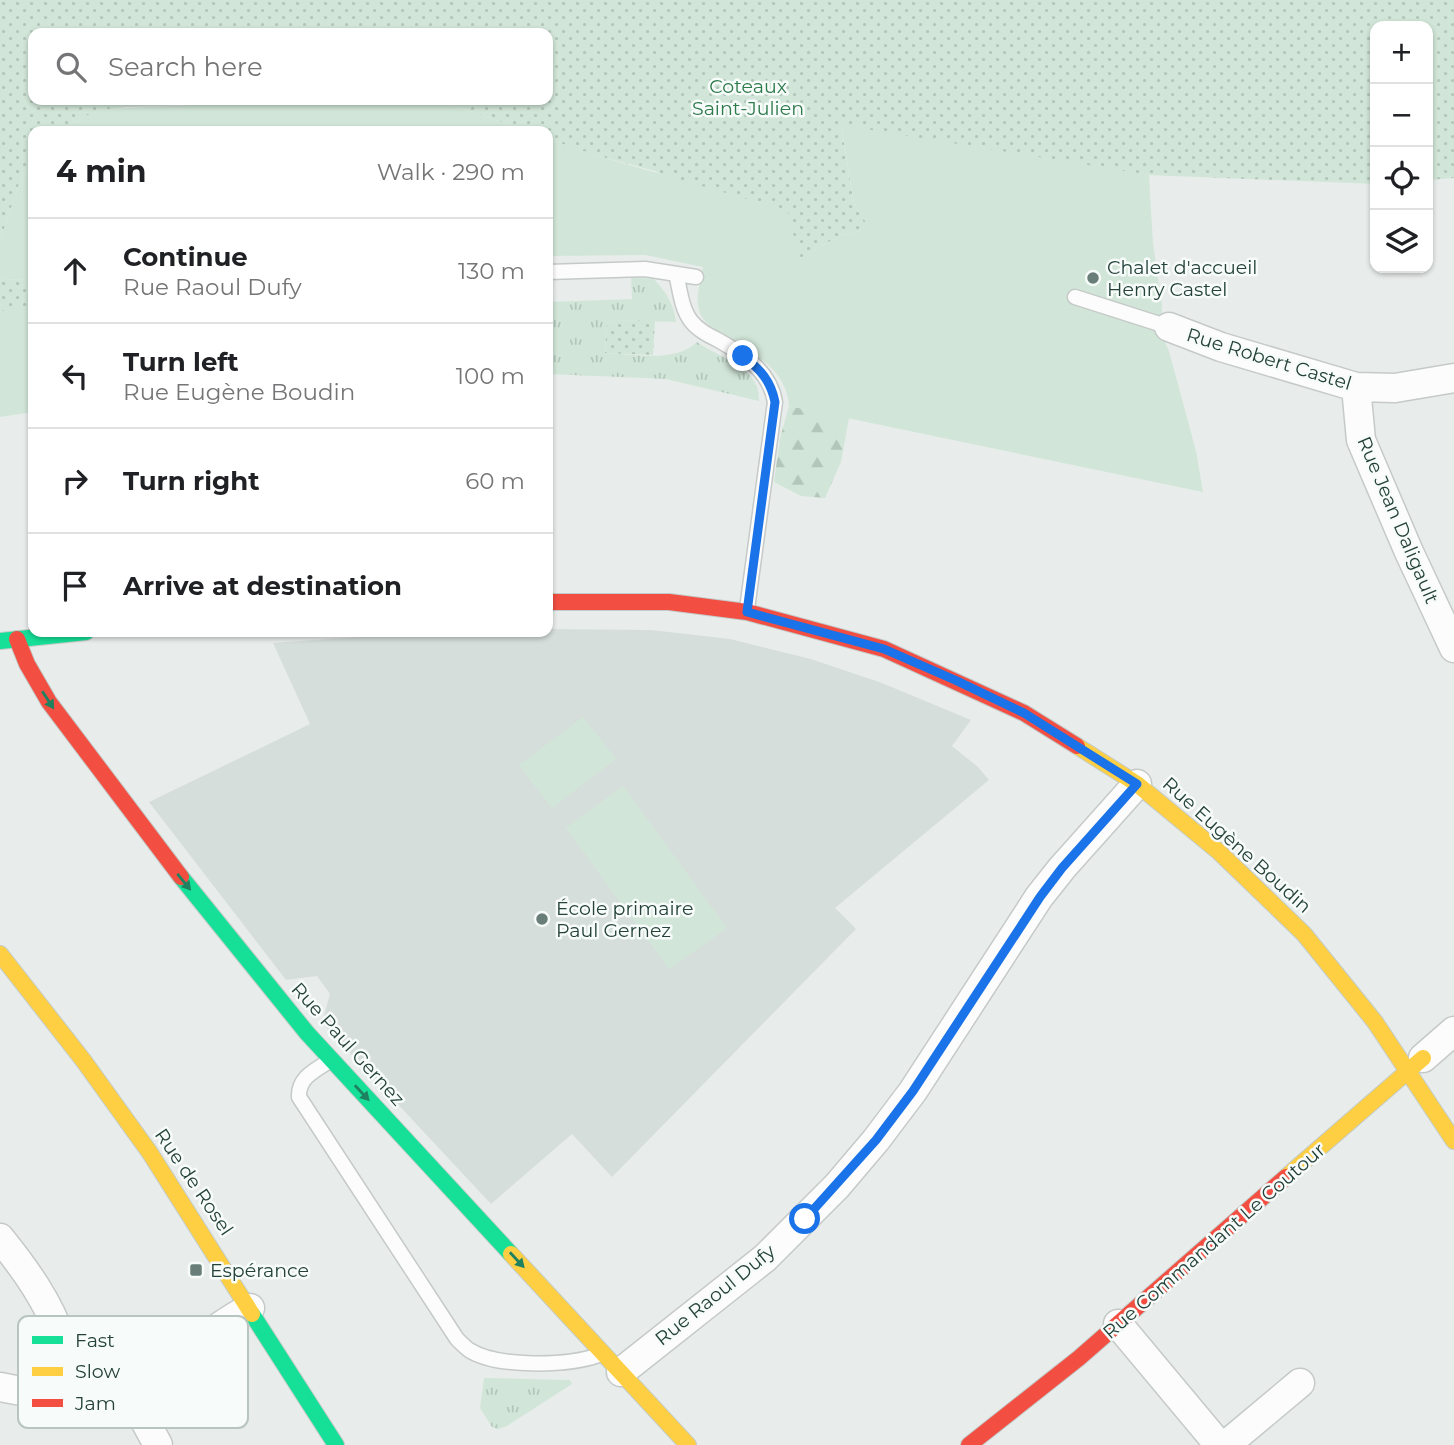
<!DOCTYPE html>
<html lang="en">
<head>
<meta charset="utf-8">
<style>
	body { margin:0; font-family:Montserrat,sans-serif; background:#f6f6f6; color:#202124 }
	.controls { position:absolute; right:21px; top:21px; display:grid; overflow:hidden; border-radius:14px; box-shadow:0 2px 5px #0004 }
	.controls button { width:63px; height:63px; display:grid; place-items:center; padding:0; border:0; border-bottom:2px solid #e0e0e0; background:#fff; color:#202124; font:35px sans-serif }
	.stop { position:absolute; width:21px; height:21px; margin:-16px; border:5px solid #1a73e8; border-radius:50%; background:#fff }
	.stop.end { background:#1a73e8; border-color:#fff; box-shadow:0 2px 7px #0008 }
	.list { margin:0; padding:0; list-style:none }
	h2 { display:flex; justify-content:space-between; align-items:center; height:91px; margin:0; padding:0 28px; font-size:30px }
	h2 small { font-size:23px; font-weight:400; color:#757577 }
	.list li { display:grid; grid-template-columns:46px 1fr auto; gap:21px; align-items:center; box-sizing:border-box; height:105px; padding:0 28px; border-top:2px solid #e0e0e0 }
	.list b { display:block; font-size:26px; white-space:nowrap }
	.list p { margin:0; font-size:23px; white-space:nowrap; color:#757577 }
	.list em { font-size:23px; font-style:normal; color:#757577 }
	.icon { flex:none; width:38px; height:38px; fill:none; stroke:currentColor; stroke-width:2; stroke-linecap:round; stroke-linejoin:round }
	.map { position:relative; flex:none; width:1454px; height:1445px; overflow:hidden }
	.search { position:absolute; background:#fff; box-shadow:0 2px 5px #0004; left:28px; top:28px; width:525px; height:77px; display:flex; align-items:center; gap:18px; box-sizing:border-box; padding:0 24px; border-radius:14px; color:#757577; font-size:26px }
	.panel { position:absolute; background:#fff; box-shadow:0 2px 5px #0004; left:28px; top:126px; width:525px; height:511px; border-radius:14px }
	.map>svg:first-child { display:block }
	.built { fill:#d6dedb }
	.grass { fill:url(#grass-tufts) }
	.forest { fill:url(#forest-firs) }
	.park { fill:url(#park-dots) }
	.garden { fill:#d1e6d8 }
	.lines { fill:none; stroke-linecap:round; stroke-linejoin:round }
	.lane-casing { stroke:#c5cac8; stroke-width:17 }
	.street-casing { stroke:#c5cac8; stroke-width:31 }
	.fast-casing { stroke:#c3cbc8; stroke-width:18 }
	.slow-casing { stroke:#c3cbc8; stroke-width:18 }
	.jam-casing { stroke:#c3cbc8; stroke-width:18 }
	.lane { stroke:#fcfcfc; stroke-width:14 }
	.street { stroke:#fcfcfc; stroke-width:28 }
	.fast { stroke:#16e098; stroke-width:16 }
	.slow { stroke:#ffcf43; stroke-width:16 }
	.jam { stroke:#f24e42; stroke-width:16 }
	.oneway { fill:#1e8160 }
	.route { stroke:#1a73e8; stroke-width:9 }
	.poi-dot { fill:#697e78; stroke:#f7fbf9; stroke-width:2.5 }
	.labels { text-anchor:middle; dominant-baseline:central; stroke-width:5; stroke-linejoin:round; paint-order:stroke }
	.park-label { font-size:19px; fill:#2d7a4b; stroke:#f7fbf9 }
	.poi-label { font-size:19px; fill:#24423a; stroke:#f7fbf9; text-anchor:start }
	.street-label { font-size:19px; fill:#24423a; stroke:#f7fbf9 }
	.key { fill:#f7fbf9; stroke:#b8c4c0; stroke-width:2 }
	.key-label { font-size:19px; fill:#24423a }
</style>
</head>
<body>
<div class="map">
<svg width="1454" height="1445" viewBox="0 0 1454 1445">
	<defs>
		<pattern id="grass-tufts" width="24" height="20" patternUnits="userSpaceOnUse" patternTransform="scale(1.75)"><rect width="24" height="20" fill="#d1e6d8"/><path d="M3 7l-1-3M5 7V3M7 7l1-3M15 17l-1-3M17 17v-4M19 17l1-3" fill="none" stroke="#b3c6ba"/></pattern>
		<pattern id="forest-firs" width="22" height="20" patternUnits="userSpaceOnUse" patternTransform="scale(1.75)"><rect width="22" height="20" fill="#d1e6d8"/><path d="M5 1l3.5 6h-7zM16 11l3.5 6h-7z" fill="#b3c6ba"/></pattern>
		<pattern id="park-dots" width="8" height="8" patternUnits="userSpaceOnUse" patternTransform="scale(1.75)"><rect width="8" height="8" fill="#d1e6d8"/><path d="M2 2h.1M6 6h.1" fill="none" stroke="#b3c6ba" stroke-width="1.8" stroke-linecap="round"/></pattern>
	</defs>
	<rect width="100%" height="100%" fill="#e8edeb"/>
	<!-- built -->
	<path class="built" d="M548,629L651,630L730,639L811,659L882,683L971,720L952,746L978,767L989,780L835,908L856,929L612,1177L572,1134L491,1204L322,1023L330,994L317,976L286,980L149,802L310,724L273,643L429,632H548Z"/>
	<!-- grass -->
	<path class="grass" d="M631,277L654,279C666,292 674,304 676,322L607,320L605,353C633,354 676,363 697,342C718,358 761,366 759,401L666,379L548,374V302L632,299Z
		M484,1378L570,1380L572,1384L507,1426L498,1429L492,1427L480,1408Z"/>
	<!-- forest -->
	<path class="forest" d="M789,406L849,418L841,462L825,498L801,496L774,482L780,438Z"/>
	<!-- park -->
	<path class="park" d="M0,0H1454V178L1428,180V26H1375V184L1148,175L841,126L854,203L867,224L859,231L841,235L799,259L655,171L595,155L548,139V131H526L438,100H548V33H33V100H199L192,105L124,107L85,116L61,131H33V158L19,184L0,241Z
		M27,279V310L0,311V280Z
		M607,320L655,321L653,355L605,353Z"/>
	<!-- garden -->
	<path class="garden" d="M199,100H438L526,131H61L85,116L107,109L192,105Z
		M841,125L1149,175L1153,243L1162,305L1161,333L1169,351L1196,451L1203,492L789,406C787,368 750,352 722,333C712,327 702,322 699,310C695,298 701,279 703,267L645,255L548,256V139L595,155L788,211L799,259L841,235L859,231L867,224L854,203Z
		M33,158V412L0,417V311L27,309V279L0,280V241L19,184Z
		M583,717L616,759L552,808L519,765Z
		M623,786L727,928L669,969L566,828Z"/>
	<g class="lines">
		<defs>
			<path id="lane" d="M548,272L645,269L696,277
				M676,274C680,289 681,308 691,321C698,330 708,335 718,340C744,355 770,371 775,402L747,609
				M1075,297L1169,327
				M331,1060C316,1070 298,1077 299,1097L457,1339C461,1343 465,1347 469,1350C497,1368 568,1366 599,1355"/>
			<path id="street" d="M1169,327L1221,347L1356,387L1395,388L1454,378
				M1356,387L1361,440L1409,552L1454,648
				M1423,1058L1454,1031
				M0,1238C25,1269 49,1302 62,1341C67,1358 70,1377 73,1394
				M1118,1324L1219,1445
				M621,1372L765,1258L837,1186L876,1140L913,1091L1039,897L1062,868L1137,784
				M126,1386L158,1445
				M0,1387C45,1397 99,1401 142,1378C180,1358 212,1328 250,1308
				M1226,1445L1300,1383"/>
			<path id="fast" d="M0,641L86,632
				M181,877L307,1033L511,1254
				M252,1314L336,1445"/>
			<path id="slow" d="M1077,746L1137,784L1218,851L1304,934L1375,1022L1454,1141
				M0,954L83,1060L150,1153L252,1314
				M1286,1177L1423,1058
				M511,1254L688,1445"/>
			<path id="jam" d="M548,602H669L747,612L884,649L1024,713L1077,746
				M17,639L27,664L49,702L181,877
				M969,1445L1079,1358L1286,1177"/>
		</defs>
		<!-- lane casing -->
		<use href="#lane" class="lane-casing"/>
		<!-- street casing -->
		<use href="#street" class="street-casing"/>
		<!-- fast casing -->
		<use href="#fast" class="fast-casing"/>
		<!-- slow casing -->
		<use href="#slow" class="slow-casing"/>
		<!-- jam casing -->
		<use href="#jam" class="jam-casing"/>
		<!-- lane -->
		<use href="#lane" class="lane"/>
		<!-- street -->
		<use href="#street" class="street"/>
		<!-- fast -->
		<use href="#fast" class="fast"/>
		<!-- slow -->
		<use href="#slow" class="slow"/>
		<!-- jam -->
		<use href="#jam" class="jam"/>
	</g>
	<!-- one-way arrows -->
	<defs><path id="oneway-solid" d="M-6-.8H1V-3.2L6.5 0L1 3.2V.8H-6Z" transform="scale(1.75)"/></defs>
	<g class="oneway">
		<use href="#oneway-solid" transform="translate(48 700) rotate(57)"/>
		<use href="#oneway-solid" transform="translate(184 882) rotate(51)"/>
		<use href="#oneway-solid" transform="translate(362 1093) rotate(47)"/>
		<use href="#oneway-solid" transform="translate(517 1260) rotate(47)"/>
	</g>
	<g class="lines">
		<!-- route -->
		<path class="route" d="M743,356C760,369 771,381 775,402L747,612L884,649L955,680L1024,713L1137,784L1062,868L1040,897L913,1091L876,1140L805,1219"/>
	</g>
	<!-- markers -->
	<g class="poi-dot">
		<circle cx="1093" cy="278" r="7"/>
		<circle cx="542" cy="919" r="7"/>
		<rect x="189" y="1263" width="14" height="14" rx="3.5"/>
	</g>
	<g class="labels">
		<!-- park labels -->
		<g class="park-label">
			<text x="748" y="86">Coteaux<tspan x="748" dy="22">Saint-Julien</tspan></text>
		</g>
		<!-- poi labels -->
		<g class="poi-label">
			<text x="1107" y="267">Chalet d'accueil<tspan x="1107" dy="22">Henry Castel</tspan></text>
			<text x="556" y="908">École primaire<tspan x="556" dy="22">Paul Gernez</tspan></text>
			<text x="210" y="1270">Espérance</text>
		</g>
		<!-- street labels -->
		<g class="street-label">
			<text transform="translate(1269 359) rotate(17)">Rue Robert Castel</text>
			<text transform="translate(1398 520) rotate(67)">Rue Jean Daligault</text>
			<text transform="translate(1237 845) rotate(42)">Rue Eugène Boudin</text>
			<text transform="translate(348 1044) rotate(48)">Rue Paul Gernez</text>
			<text transform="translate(194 1182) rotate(56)">Rue de Rosel</text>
			<text transform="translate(1214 1241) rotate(-41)">Rue Commandant Le Coutour</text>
			<text transform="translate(715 1295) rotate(-39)">Rue Raoul Dufy</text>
		</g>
	</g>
	<!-- legend -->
	<rect x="18" y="1316" width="230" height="112" rx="10" class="key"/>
	<rect x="32" y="1336" width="31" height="8" fill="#16e098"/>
	<rect x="32" y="1367" width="31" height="9" fill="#ffcf43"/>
	<rect x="32" y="1399" width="31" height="8" fill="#f24e42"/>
	<g class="key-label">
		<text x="75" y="1347">Fast</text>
		<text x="75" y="1378">Slow</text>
		<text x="75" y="1410">Jam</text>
	</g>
</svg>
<div class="controls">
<button>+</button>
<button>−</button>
<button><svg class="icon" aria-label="locate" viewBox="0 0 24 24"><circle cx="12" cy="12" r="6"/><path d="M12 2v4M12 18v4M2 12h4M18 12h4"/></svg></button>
<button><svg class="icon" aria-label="layers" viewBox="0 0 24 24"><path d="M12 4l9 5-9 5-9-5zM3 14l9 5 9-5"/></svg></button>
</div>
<div class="stop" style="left:805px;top:1219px"></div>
<div class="stop end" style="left:743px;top:356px"></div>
<div class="search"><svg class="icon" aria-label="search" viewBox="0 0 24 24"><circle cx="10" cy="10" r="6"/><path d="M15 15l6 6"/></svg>Search here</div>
<section class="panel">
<h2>4 min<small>Walk · 290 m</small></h2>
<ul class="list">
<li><svg class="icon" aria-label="ahead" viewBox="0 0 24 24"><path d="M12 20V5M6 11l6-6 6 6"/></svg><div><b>Continue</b><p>Rue Raoul Dufy</p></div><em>130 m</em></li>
<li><svg class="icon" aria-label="left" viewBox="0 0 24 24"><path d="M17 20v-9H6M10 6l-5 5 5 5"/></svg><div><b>Turn left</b><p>Rue Eugène Boudin</p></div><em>100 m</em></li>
<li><svg class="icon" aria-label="right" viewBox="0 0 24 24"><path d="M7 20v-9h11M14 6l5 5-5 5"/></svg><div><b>Turn right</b></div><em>60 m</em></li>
<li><svg class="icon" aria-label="arrive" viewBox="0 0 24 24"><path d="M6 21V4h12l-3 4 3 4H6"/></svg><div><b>Arrive at destination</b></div></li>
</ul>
</section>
</div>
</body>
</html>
